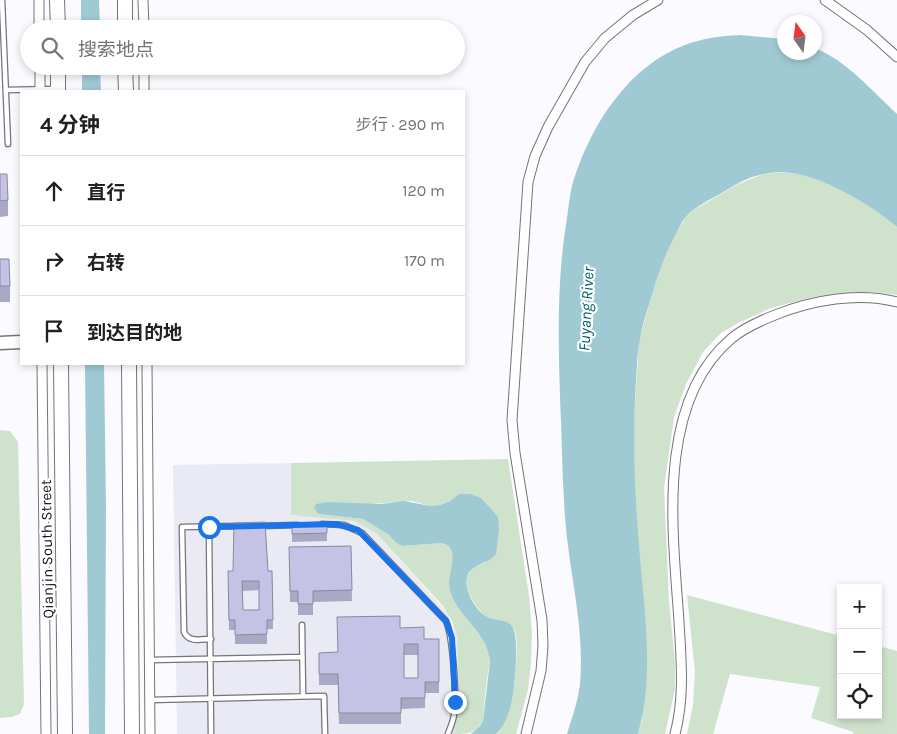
<!DOCTYPE html>
<html lang="zh">
<head>
<meta charset="utf-8">
<style>
	body { margin:0; font-family:Karla,"Noto Sans SC",sans-serif; background:#f2f2f2; color:#202124 }
	.controls { position:absolute; right:15px; bottom:15px; display:grid; overflow:hidden; border-radius:0px; box-shadow:0 2px 8px #0003 }
	.controls button { width:45px; height:45px; display:grid; place-items:center; padding:0; border:0; border-bottom:1px solid #e0e0e0; background:#fff; color:#202124; font:25px sans-serif }
	.compass { position:absolute; left:777px; top:15px; width:45px; height:45px; border-radius:50%; background:#fff; box-shadow:0 2px 8px #0003; rotate:346deg }
	.stop { position:absolute; width:15px; height:15px; margin:-11px; border:4px solid #1a73e8; border-radius:50%; background:#fff }
	.stop.end { background:#1a73e8; border-color:#fff; box-shadow:0 1px 5px #0008 }
	.list { margin:0; padding:0; list-style:none }
	h2 { display:flex; justify-content:space-between; align-items:center; height:65px; margin:0; padding:0 20px; font-size:21px }
	h2 small { font-size:16px; font-weight:400; color:#757577 }
	.list li { display:grid; grid-template-columns:32px 1fr auto; gap:15px; align-items:center; box-sizing:border-box; height:70px; padding:0 20px; border-top:1px solid #e0e0e0 }
	.list b { display:block; font-size:19px; white-space:nowrap }
	.list em { font-size:16px; font-style:normal; color:#757577 }
	.icon { flex:none; width:28px; height:28px; fill:none; stroke:currentColor; stroke-width:2; stroke-linecap:round; stroke-linejoin:round }
	.map { position:relative; flex:none; width:897px; height:734px; overflow:hidden }
	.search { position:absolute; background:#fff; box-shadow:0 2px 8px #0003; left:20px; top:20px; width:445px; height:55px; display:flex; align-items:center; gap:12px; box-sizing:border-box; padding:0 18px; border-radius:28px; color:#757577; font-size:19px }
	.panel { position:absolute; background:#fff; box-shadow:0 2px 8px #0003; left:20px; top:90px; width:445px; height:275px; border-radius:0px }
	.map>svg:first-child { display:block }
	.built { fill:#eaeaf4 }
	.green { fill:#cfe3cc }
	.water { fill:#9fcad4 }
	.lines { fill:none; stroke-linecap:round; stroke-linejoin:round }
	.lane-casing { stroke:#747479; stroke-width:7 }
	.street-casing { stroke:#747479; stroke-width:11 }
	.secondary-casing { stroke:#747479; stroke-width:15 }
	.primary-casing { stroke:#747479; stroke-width:16 }
	.lane { stroke:#fff; stroke-width:4.5 }
	.street { stroke:#fff; stroke-width:9 }
	.secondary { stroke:#fff; stroke-width:12 }
	.primary { stroke:#fff; stroke-width:14 }
	.wall { fill:#a9a8c5; fill-rule:evenodd }
	.building { fill:#c5c3e5; stroke:#8a88a0; fill-rule:evenodd }
	.route { stroke:#1a73e8; stroke-width:6 }
	.labels { text-anchor:middle; dominant-baseline:central; stroke-width:4.5; stroke-linejoin:round; paint-order:stroke }
	.street-label { font-size:15px; fill:#161618; stroke:#fff }
	.water-label { font-size:16px; font-style:italic; fill:#015d6d; stroke:#fff }
</style>
</head>
<body>
<div class="map">
<svg width="897" height="734" viewBox="0 0 897 734">
	<rect width="100%" height="100%" fill="#fafaff"/>
	<!-- built -->
	<path class="built" d="M291,463L292,515L354,521L376,533L447,612L457,637L459,709L453,734H177L173,465Z"/>
	<!-- green -->
	<path class="green" d="M776,173C786,173 797,173 807,175C835,182 874,208 897,227V295L872,292L839,293L809,298L771,308L740,322L721,333L703,352L686,384L674,417L664,488L669,601L675,663V689L665,734H638L642,720L634,484V419L639,340L660,267L665,253L685,218L694,210L736,185L763,174Z
		M0,430L10,431L18,442L24,704L20,714L12,717L0,718Z
		M508,459L529,596L532,632L531,663L528,690L516,734H496L499,732C503,722 510,711 512,700C515,690 518,646 516,635C513,618 497,623 486,616C476,610 461,584 469,573C472,567 479,565 485,563L455,497L450,501L440,505L430,506L412,501L314,508L318,514L363,519L389,535L395,542L402,546L442,543C463,548 446,576 450,591C456,614 485,629 489,652C491,661 488,670 487,679C485,693 484,707 483,721C475,734 468,734 453,734L459,709L457,637L452,621L443,606L376,533L354,521L291,515V463Z
		M687,595L841,636V715H878V646L897,651V734H853V732L811,718L820,687L730,674L713,734H687L693,705L695,672Z"/>
	<!-- water -->
	<path class="water" d="M81,0H99L100,29H81Z
		M740,35L784,39V52H814L815,48C847,61 872,91 897,114V227C880,213 865,203 846,193C806,171 772,162 730,188C716,197 696,205 685,218C681,222 679,229 676,234C665,254 658,273 652,295C648,309 642,324 640,339C637,353 637,368 636,381C632,441 635,499 640,558C645,616 654,677 638,734H567C572,718 578,701 580,684C585,627 569,573 565,517C562,477 562,437 560,397C558,337 557,277 567,218C569,205 570,191 574,179C592,123 629,66 685,45C703,38 721,36 740,35Z
		M82,66H100L101,91H82Z
		M85,364H104L106,507L105,734H89Z
		M459,494H470L481,498L498,517L499,530L496,554C489,564 470,564 467,577C464,589 475,610 486,616C495,622 508,618 513,628C519,638 515,688 512,700C510,711 505,726 496,734H471L480,726L483,721L490,661C487,630 458,618 450,591C445,576 463,548 442,543L402,546L395,542L389,535L363,519L318,514L314,508L316,504L327,502L381,504L404,501L430,506L440,505L450,501Z"/>
	<g class="lines">
		<defs>
			<path id="lane" d="M2,0L8,144
				M6,90L57,89
				M322,524L344,525L362,533L446,621C453,637 457,698 454,715C453,722 450,728 448,734
				M260,526L297,525
				M209,527L211,734
				M302,625L303,696
				M211,639C201,639 189,643 184,632L182,527L240,526
				M149,660L302,657
				M150,700L324,696L325,734"/>
			<path id="street" d="M39,0V29
				M143,0L144,29
				M825,0L867,30L897,57
				M40,66V91
				M144,66V91
				M42,364L46,734
				M147,364L150,734
				M526,734L541,671L543,646L542,620L515,453L512,420L528,182L535,156L548,127L585,62L605,38L633,15L658,0
				M675,734C685,696 681,659 679,621C673,533 655,402 732,338C744,328 760,321 775,315C812,300 858,292 897,302"/>
			<path id="secondary" d="M0,343L21,342"/>
			<path id="primary" d="M57,0L58,29
				M125,0V29
				M58,66V91
				M125,66L126,91
				M61,364L65,734
				M129,364L132,734"/>
		</defs>
		<!-- lane casing -->
		<use href="#lane" class="lane-casing"/>
		<!-- street casing -->
		<use href="#street" class="street-casing"/>
		<!-- secondary casing -->
		<use href="#secondary" class="secondary-casing"/>
		<!-- primary casing -->
		<use href="#primary" class="primary-casing"/>
		<!-- lane -->
		<use href="#lane" class="lane"/>
		<!-- street -->
		<use href="#street" class="street"/>
		<!-- secondary -->
		<use href="#secondary" class="secondary"/>
		<!-- primary -->
		<use href="#primary" class="primary"/>
	</g>
	<!-- wall -->
	<path class="wall" d="M0,174L8,200V216L0,217Z
		M0,259L10,286V302H0Z
		M327,522V541L292,542V523Z
		M351,546L352,601L313,602V615H298V602H290L289,547Z
		M228,571H272L273,629H267V644H235V630H229ZM259,590V610H243V591Z
		M400,628L424,639H439V693H425V708L401,709V724H339L338,685H319V664L338,652ZM404,655H418V678H404Z"/>
	<!-- building -->
	<path class="building" d="M0,174H7L8,200L0,201Z
		M0,259H9L10,286H0Z
		M265,522L268,571H272L273,620H267V634L235,635V620H229L228,571H233L234,523ZM242,581H259V610H243Z
		M327,522V533L292,534V523Z
		M351,546L352,590L313,591V604H298V591H290L289,547Z
		M400,616V628L424,627V639H439V682H425V698H401V713H339L338,674H319V653L338,652L337,617ZM404,644H418V678H404Z"/>
	<g class="lines">
		<!-- route -->
		<path class="route" d="M209,527L336,524L358,530L446,621L452,638L455,702"/>
	</g>
	<g class="labels">
		<!-- street labels -->
		<g class="street-label">
			<text transform="translate(47 549) rotate(-91)">Qianjin South Street</text>
		</g>
		<!-- water labels -->
		<g class="water-label">
			<text transform="translate(586 309) rotate(-87)">Fuyang River</text>
		</g>
	</g>
</svg>
<div class="controls">
<button>+</button>
<button>−</button>
<button><svg class="icon" aria-label="locate" viewBox="0 0 24 24"><circle cx="12" cy="12" r="6"/><path d="M12 2v4M12 18v4M2 12h4M18 12h4"/></svg></button>
</div>
<svg class="compass" viewBox="-18 -18 36 36"><path d="M0-13l5 13h-10z" fill="#e53935"/><path d="M0 13l5-13h-10z" fill="#757577"/></svg>
<div class="stop" style="left:209px;top:527px"></div>
<div class="stop end" style="left:455px;top:702px"></div>
<div class="search"><svg class="icon" aria-label="search" viewBox="0 0 24 24"><circle cx="10" cy="10" r="6"/><path d="M15 15l6 6"/></svg>搜索地点</div>
<section class="panel">
<h2>4 分钟<small>步行 · 290 m</small></h2>
<ul class="list">
<li><svg class="icon" aria-label="ahead" viewBox="0 0 24 24"><path d="M12 20V5M6 11l6-6 6 6"/></svg><div><b>直行</b></div><em>120 m</em></li>
<li><svg class="icon" aria-label="right" viewBox="0 0 24 24"><path d="M7 20v-9h11M14 6l5 5-5 5"/></svg><div><b>右转</b></div><em>170 m</em></li>
<li><svg class="icon" aria-label="arrive" viewBox="0 0 24 24"><path d="M6 21V4h12l-3 4 3 4H6"/></svg><div><b>到达目的地</b></div></li>
</ul>
</section>
</div>
</body>
</html>
